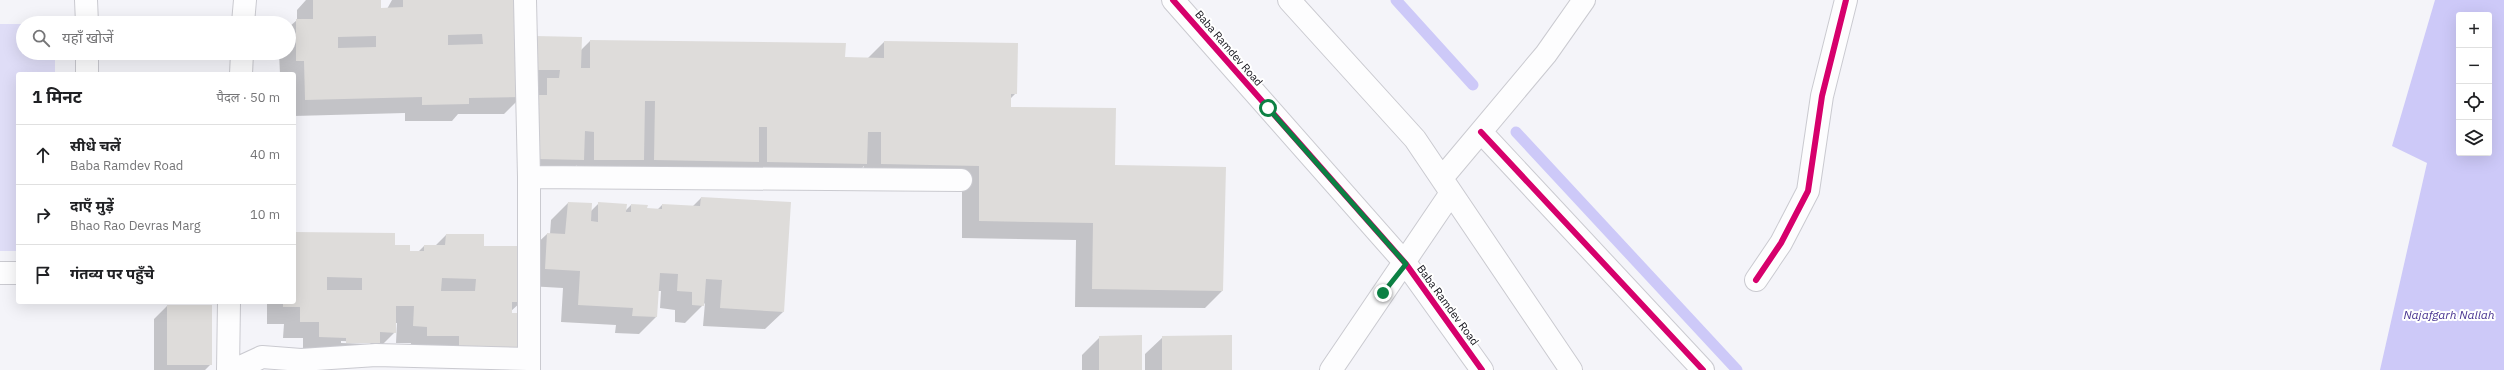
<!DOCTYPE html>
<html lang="hi">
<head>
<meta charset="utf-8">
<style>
	body { margin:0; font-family:"IBM Plex Sans","Noto Sans Devanagari",sans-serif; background:#f2f2f2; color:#202124 }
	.controls { position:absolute; right:12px; top:12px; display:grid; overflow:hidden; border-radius:4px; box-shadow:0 4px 16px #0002 }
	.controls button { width:36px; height:36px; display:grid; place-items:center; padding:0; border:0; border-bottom:1px solid #e0e0e0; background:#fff; color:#202124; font:20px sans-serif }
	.stop { position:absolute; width:12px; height:12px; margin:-9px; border:3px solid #0b8043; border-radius:50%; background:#fff }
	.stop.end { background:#0b8043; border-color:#fff; box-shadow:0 1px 4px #0008 }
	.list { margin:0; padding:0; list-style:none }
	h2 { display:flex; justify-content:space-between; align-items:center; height:52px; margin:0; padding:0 16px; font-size:17px }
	h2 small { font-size:13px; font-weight:400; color:#757577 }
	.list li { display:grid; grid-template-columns:26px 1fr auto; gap:12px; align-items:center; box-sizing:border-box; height:60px; padding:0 16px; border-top:1px solid #e0e0e0 }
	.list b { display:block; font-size:15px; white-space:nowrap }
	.list p { margin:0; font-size:13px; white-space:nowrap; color:#757577 }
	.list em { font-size:13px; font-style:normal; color:#757577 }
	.icon { flex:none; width:22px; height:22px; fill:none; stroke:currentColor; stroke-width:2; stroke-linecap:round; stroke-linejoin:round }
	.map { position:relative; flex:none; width:2504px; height:370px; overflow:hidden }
	.search { position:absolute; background:#fff; box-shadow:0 4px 16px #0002; left:16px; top:16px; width:280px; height:44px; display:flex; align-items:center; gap:10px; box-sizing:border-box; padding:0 14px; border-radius:22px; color:#757577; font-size:15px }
	.panel { position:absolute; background:#fff; box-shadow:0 4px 16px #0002; left:16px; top:72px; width:280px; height:232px; border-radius:4px }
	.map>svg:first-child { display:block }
	.green { fill:#dfddf7 }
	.water { fill:#cdc9f8; fill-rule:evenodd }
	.shadow { fill:#0003; fill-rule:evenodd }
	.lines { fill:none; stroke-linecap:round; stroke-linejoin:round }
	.stream { stroke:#cdc9f8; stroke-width:11 }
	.building { fill:#dedcda; fill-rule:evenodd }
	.minor-casing { stroke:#cacad0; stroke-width:24 }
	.minor { stroke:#fdfdfe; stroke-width:22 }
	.cycleway-casing { stroke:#fff; stroke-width:8 }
	.cycleway { stroke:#d6006c; stroke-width:6 }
	.route { stroke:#0b8043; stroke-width:5 }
	.labels { text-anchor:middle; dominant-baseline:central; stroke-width:4; stroke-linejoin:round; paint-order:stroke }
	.street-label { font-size:11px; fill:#121119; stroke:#fff }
	.water-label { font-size:12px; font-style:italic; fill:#483390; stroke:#fff }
</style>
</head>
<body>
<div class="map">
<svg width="2504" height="370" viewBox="0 0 2504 370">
	<rect width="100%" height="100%" fill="#f4f4f9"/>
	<!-- green -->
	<path class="green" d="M0,24H23V53H55V74H18V251H0Z"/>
	<!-- water -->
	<path class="water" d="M2435,0H2504V370H2380L2427,163L2392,146ZM2459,15H2489V153H2459Z"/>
	<!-- shadow -->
	<path class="shadow" d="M306,0H380V9H387L392,0H521V52L580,51L590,41L867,59L884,42L1016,93L1010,99V108L1114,166L1222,291L1205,308L1075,307L1076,240L962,238V183L863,181L864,166L848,181L637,177V166L625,178L577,177V165L565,177L519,176L530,96L539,87H521V97L504,114H458L452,121H405V113L294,116V74H280L279,53H289V27L297,20V10Z
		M701,198L783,312L765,329L703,326L705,303L685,323L675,322V310L660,308L661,291H658L656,317L639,334L615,333L616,325L561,322L563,288L528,286L529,251L547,234H550L551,220L568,203L590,212L599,203L625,211L631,205L647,206L646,209L657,210L662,205L692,207Z
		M294,233L394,246L409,252H418L424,246H435L446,235L484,246L521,302L511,311L521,348L410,353L411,343H396L397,323H395V332L378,349L303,354V338H283L284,324H267V302H294ZM341,341L372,342L370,344L341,343Z
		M167,306L211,364L205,370H154V319Z
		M1100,337L1141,370H1082V355Z
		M1163,337L1231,370H1145V354Z"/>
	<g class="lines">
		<!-- stream -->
		<path class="stream" d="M1396,0L1473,85
			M1516,132L1737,370"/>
	</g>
	<!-- building -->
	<path class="building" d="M313,0H381V8L403,7V0H522V97L469,98V104L422,105V97L305,100L304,61H296V19H313ZM482,34L483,44L448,45V35ZM376,36V47L338,48V37Z
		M535,36L582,37L581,68H590V40L846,43L845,57L884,58V41L1018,43L1017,94H1011V107L1116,108L1115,165L1226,167L1223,291L1092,289L1093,223L979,221V166L881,164V132H868L867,164L767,162V127H759V162L654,160L655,101H645L644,160H594V132L585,131L584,160L536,159L537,95H547V78H559L560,70H535Z
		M701,197L791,202L784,312L720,308L722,280L706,279L704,306L692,305V292L677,291L678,274L660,273L657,317L632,316L633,308L578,305L580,271L545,269L547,233L565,234L568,202L592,203L591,221L598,222V202L627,204L626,212H631V204L648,205L647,208L662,209V204L700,206Z
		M294,232L395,233V245H410V251H424V245H445L446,234H484V246H518V280H522V302H512V313H522V349L459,347V336H427V327L413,326L414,306H396V333L380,332V343H346V338L319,337V322H300V307H283V302H294ZM327,277L362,278V290H327ZM442,278L476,279L475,291H441Z
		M167,305H212V365H167Z
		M1142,335V370H1099V336Z
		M1232,335V370H1162V336Z"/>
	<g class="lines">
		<defs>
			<path id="minor" d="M86,0L87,23
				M525,0L529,177V370
				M1173,0L1406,264L1482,370
				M1289,0L1415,139L1571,370
				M243,23L245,0
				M87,53V74
				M241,74L242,53
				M1481,132L1703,370
				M529,177L961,180
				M1442,178L1546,54L1584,0
				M0,273H18
				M1756,280L1781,243L1808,191L1822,96L1846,0
				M228,370L229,302
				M234,370L262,357L301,360L376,355L528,359
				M1331,370L1451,193"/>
		</defs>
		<!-- minor casing -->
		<use href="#minor" class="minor-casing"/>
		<!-- minor -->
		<use href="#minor" class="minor"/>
		<defs>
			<path id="cycleway" d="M1173,0L1406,264L1482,370
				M1481,132L1703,370
				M1756,280L1781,243L1808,191L1822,96L1846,0"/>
		</defs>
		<!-- cycleway casing -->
		<use href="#cycleway" class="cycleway-casing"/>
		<!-- cycleway -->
		<use href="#cycleway" class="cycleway"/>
	</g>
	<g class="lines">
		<!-- route -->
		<path class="route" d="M1268,108L1406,264L1383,293"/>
	</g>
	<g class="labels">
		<!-- street labels -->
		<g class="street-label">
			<text transform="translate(1229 48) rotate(49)">Baba Ramdev Road</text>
			<text transform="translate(1448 305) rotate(54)">Baba Ramdev Road</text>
		</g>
		<!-- water labels -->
		<g class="water-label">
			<text x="2449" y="314">Najafgarh Nallah</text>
		</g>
	</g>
</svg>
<div class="controls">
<button>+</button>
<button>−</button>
<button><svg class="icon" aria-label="locate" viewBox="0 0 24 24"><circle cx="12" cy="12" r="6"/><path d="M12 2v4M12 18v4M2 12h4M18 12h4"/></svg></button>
<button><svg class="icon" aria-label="layers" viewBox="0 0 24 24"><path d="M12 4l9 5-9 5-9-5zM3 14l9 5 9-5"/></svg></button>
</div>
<div class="stop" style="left:1268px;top:108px"></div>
<div class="stop end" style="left:1383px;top:293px"></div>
<div class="search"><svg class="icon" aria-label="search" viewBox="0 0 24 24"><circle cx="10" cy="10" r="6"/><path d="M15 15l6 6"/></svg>यहाँ खोजें</div>
<section class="panel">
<h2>1 मिनट<small>पैदल · 50 m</small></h2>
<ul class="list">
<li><svg class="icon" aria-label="ahead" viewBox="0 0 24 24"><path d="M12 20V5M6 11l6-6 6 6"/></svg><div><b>सीधे चलें</b><p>Baba Ramdev Road</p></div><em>40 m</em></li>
<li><svg class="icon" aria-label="right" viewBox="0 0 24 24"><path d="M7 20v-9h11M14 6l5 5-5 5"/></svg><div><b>दाएँ मुड़ें</b><p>Bhao Rao Devras Marg</p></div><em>10 m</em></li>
<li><svg class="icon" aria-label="arrive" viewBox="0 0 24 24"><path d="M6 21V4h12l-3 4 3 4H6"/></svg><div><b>गंतव्य पर पहुँचे</b></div></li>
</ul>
</section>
</div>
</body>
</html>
